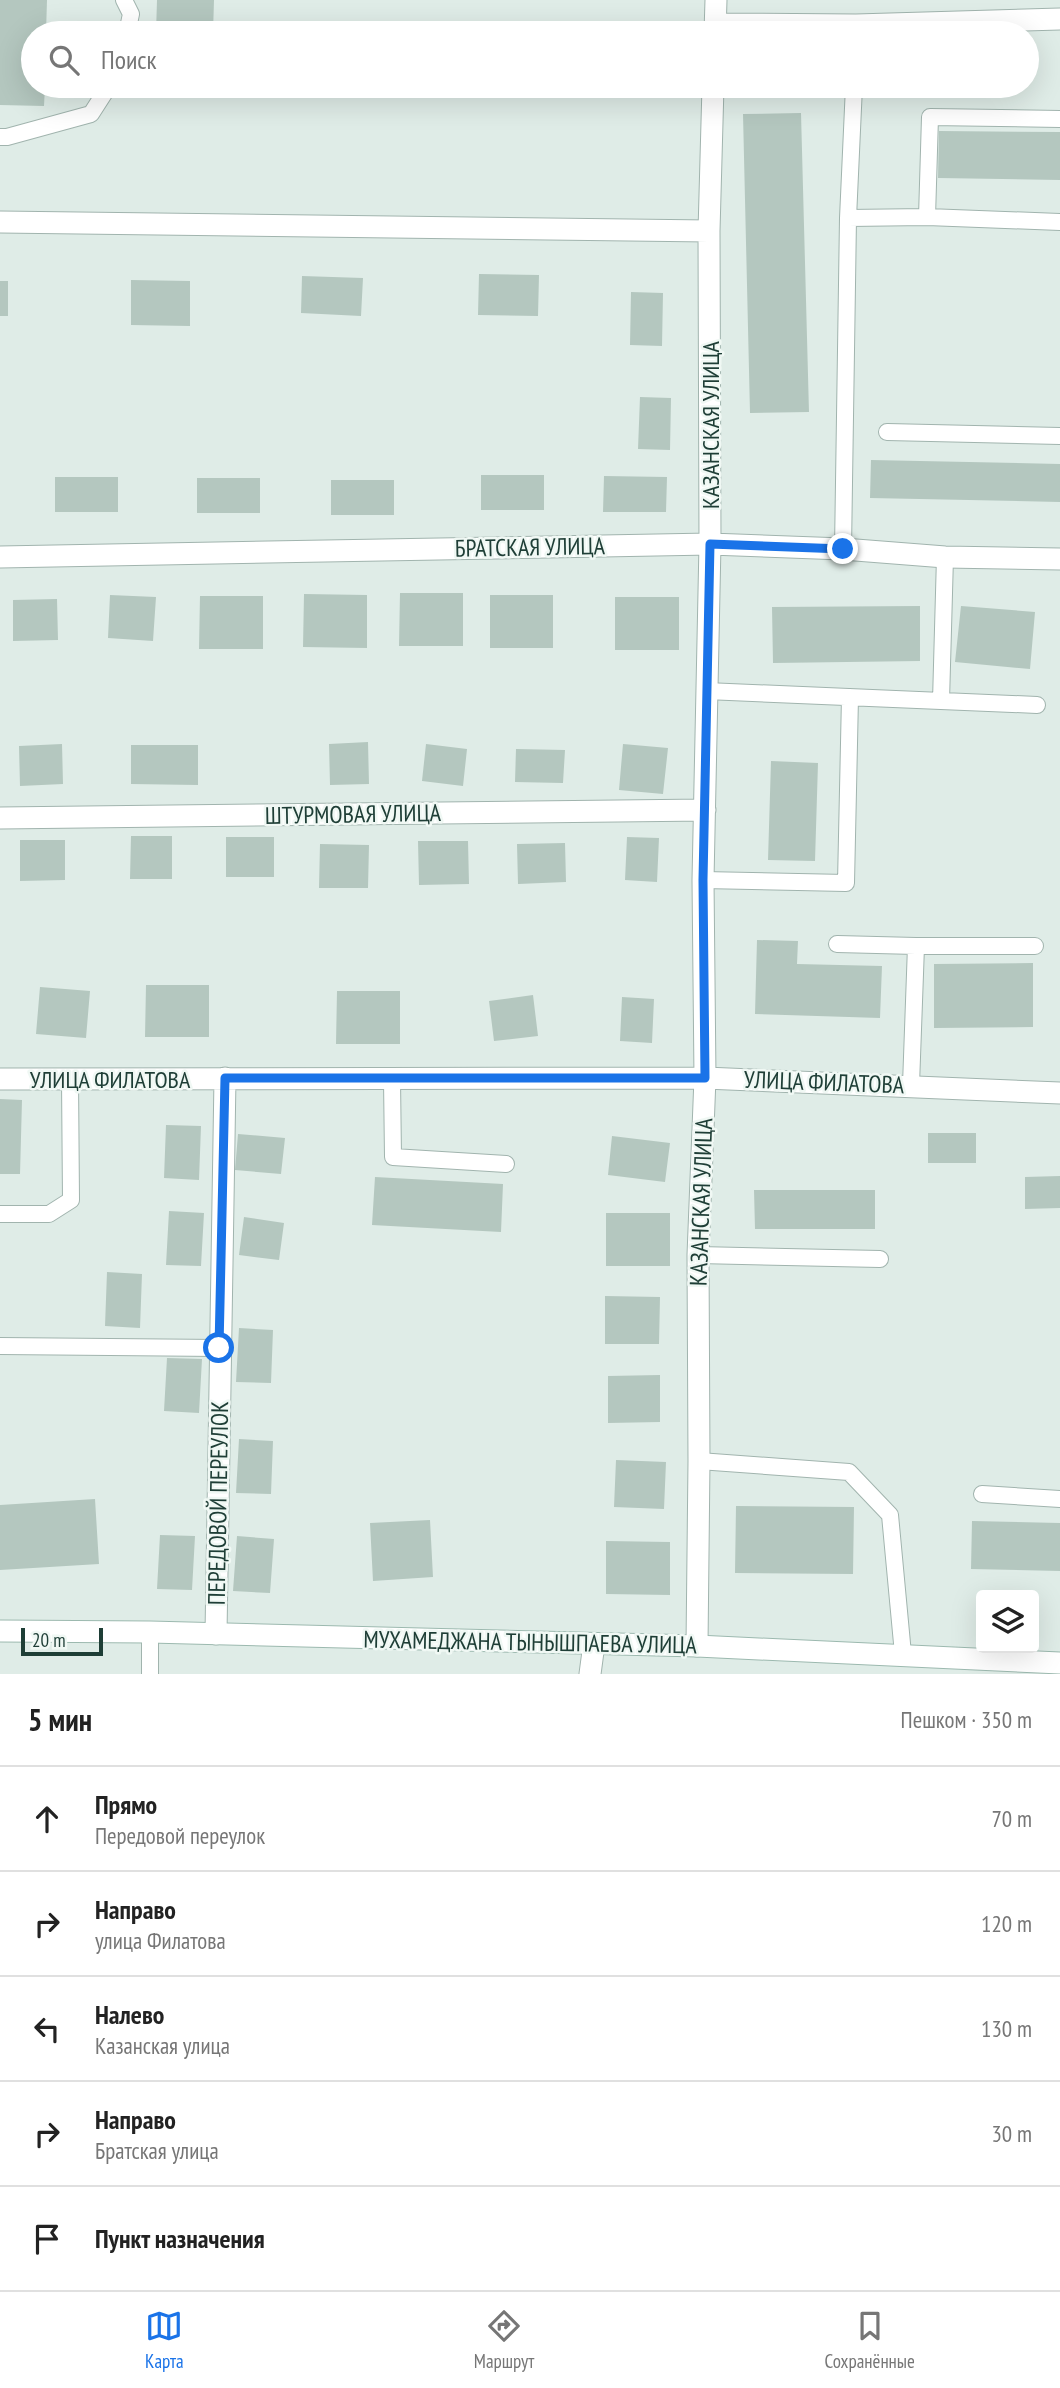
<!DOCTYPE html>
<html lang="ru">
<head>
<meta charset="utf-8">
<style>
	body { margin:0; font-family:"PT Sans Narrow",sans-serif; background:#f6f6f6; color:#222 }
	.controls { position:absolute; right:21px; bottom:21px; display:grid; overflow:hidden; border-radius:7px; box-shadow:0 7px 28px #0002 }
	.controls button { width:63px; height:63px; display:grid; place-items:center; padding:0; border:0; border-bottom:2px solid #e0e0e0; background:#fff; color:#222; font:35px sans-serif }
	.scale { position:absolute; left:21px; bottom:18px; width:82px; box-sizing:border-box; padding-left:7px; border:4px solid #1e3e36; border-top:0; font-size:19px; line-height:24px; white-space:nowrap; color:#1e3e36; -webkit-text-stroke:5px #f0f8f4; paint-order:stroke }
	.stop { position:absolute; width:21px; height:21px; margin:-16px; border:5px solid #1a73e8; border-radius:50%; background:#fff }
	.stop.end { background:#1a73e8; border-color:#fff; box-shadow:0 2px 7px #0008 }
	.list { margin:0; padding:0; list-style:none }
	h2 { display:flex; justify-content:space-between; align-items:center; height:91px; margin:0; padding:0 28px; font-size:30px }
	h2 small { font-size:23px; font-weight:400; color:#767676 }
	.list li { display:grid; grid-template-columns:46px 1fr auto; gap:21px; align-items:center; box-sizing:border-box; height:105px; padding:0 28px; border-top:2px solid #e0e0e0 }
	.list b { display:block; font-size:26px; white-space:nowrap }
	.list p { margin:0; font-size:23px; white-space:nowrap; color:#767676 }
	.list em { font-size:23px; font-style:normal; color:#767676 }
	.icon { flex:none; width:38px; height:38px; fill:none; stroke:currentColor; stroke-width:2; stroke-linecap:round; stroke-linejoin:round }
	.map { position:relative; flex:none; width:1060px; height:1674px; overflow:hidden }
	.search { position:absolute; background:#fff; box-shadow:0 7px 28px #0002; left:21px; right:21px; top:21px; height:77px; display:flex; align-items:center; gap:18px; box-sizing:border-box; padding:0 24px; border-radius:38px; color:#767676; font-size:26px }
	.sheet { height:616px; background:#fff }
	nav { display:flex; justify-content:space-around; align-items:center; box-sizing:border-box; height:98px; border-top:2px solid #e0e0e0; background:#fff; font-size:19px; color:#767676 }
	nav a { display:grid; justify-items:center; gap:4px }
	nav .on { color:#1a73e8 }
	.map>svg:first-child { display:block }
	.building { fill:#b4c7bf }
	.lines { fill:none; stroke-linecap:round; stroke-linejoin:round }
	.lane-casing { stroke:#a1b4ae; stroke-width:18 }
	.street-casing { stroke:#a1b4ae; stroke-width:23 }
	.secondary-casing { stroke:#9cb9af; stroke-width:23 }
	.lane { stroke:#fff; stroke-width:16 }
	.street { stroke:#fff; stroke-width:21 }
	.secondary { stroke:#fff; stroke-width:21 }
	.route { stroke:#1a73e8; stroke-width:9 }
	.labels { text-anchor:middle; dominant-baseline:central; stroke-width:5; stroke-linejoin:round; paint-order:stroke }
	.street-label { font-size:24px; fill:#1e3e36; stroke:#f0f8f4 }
</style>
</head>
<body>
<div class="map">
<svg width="1060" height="1674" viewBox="0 0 1060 1674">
	<rect width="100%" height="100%" fill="#dfece7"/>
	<!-- building -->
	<path class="building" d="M0,0H47L46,33H33V86H45L44,106L0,105Z
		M157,0H214L213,33H156Z
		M801,113L809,412L750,413L743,114Z
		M939,131L1060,132V180L938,178Z
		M479,274L539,275L538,316L478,315Z
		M302,276L363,278L361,316L301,313Z
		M131,280L190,281V326L131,325Z
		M0,281H8V316H0Z
		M631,292L663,293L662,346L630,345Z
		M640,397L671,398L670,450L638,449Z
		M871,460L1060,464V502L870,498Z
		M481,475H544V510H481Z
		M604,476L667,477L666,512H603Z
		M55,477H118V512H55Z
		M197,478H260V513H197Z
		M331,480H394V515H331Z
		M400,593H463V646H399Z
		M304,594L367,595V648L303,647Z
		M110,595L156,597L153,641L108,638Z
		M490,595H553V648H490Z
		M200,596H263V649H199Z
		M615,597H679V650H615Z
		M57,599L58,640L13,641V600Z
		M920,606V661L773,663L772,607Z
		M961,606L1035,612L1030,669L955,662Z
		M368,742L369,784L330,785L329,744Z
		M62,744L63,784L20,786L19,746Z
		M426,744L467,749L463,786L422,781Z
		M623,744L668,748L663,794L619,790Z
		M131,745H198V785L131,784Z
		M516,749L565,750L563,783L515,782Z
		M771,761L818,763L815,861L768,860Z
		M131,836H172V879H130Z
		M226,837H274V877H226Z
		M627,837L659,838L657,882L625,880Z
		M20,840H65V880L20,881Z
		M418,841H468L469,884L419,885Z
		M565,843L566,882L518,884L517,844Z
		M320,844L369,845L368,888H319Z
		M757,940L798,941L797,964L882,966L880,1018L755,1014Z
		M1033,963V1027L934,1028V964Z
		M146,985H209V1037H145Z
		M40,987L90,991L86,1038L36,1034Z
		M337,991H400V1044H336Z
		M533,995L538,1036L494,1041L489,1001Z
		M622,997L654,999L652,1043L620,1041Z
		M0,1099L22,1100L20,1174H0Z
		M166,1125L201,1126L199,1180L164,1178Z
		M928,1133H976V1163H928Z
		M238,1134L285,1138L281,1174L235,1170Z
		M612,1136L670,1143L665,1182L608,1175Z
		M1060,1176V1208L1025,1209V1177Z
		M375,1177L503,1184L501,1232L372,1225Z
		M754,1190H875V1229H755Z
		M169,1211L204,1213L201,1266L166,1265Z
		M606,1213H670V1266H606Z
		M244,1217L284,1223L279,1260L239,1255Z
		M107,1272L142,1274L140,1328L105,1326Z
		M605,1296L660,1297L659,1344H605Z
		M239,1328L273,1330L271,1383L236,1382Z
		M167,1358L202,1359L199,1413L164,1411Z
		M660,1375V1422L608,1423V1376Z
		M239,1439L273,1441L271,1494L236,1493Z
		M616,1460L666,1462L664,1509L614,1507Z
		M95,1499L99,1564L0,1570V1505Z
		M736,1506L854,1507L853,1574L735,1573Z
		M430,1520L433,1577L373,1581L370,1523Z
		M972,1521L1060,1523V1571L971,1569Z
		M160,1535L195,1536L192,1590L157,1589Z
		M237,1536L274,1539L270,1593L233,1591Z
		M606,1541L670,1542V1595L606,1594Z"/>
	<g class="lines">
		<defs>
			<path id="lane" d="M124,0L131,14L127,33
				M0,137H7L91,114L109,86
				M927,217L930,117L1060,119
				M848,218L854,86
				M887,432L1060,436
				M843,549L848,218L927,217L1060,222
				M706,691L1037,705
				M941,701L945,557
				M703,880L846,883L850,697
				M837,944L916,946L911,1085
				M916,946H1035
				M392,1080L393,1157L506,1164
				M0,1214H49L71,1200L70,1080
				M698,1255L880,1259
				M0,1346L219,1348
				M699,1461L849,1472L890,1515L903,1654
				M982,1494L1060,1499
				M150,1674V1632"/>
			<path id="street" d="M715,24L856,25L1060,19
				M715,33L716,0
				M0,222L709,231
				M0,557L710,544L843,549L945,557L1060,559
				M0,818L705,810
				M0,1079L705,1078L1060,1093
				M216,1634L225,1078
				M697,1646L699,1461L698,1255L705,1078L703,880L710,544L709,231L713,86
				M590,1674L594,1644"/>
			<path id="secondary" d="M0,1631L150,1632L697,1646L1060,1663"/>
		</defs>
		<!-- lane casing -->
		<use href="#lane" class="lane-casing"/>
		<!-- street casing -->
		<use href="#street" class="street-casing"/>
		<!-- secondary casing -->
		<use href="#secondary" class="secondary-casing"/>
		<!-- lane -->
		<use href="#lane" class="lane"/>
		<!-- street -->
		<use href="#street" class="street"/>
		<!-- secondary -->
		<use href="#secondary" class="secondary"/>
	</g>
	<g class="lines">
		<!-- route -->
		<path class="route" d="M219,1348L225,1078H705L703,880L710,544L843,549"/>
	</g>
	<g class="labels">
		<!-- street labels -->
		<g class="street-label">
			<text transform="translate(710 425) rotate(-90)">КАЗАНСКАЯ УЛИЦА</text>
			<text transform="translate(530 547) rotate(-1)">БРАТСКАЯ УЛИЦА</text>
			<text transform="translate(353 814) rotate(-1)">ШТУРМОВАЯ УЛИЦА</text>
			<text x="110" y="1079">УЛИЦА ФИЛАТОВА</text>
			<text transform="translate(824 1082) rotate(2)">УЛИЦА ФИЛАТОВА</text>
			<text transform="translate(701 1202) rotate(-88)">КАЗАНСКАЯ УЛИЦА</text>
			<text transform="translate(218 1503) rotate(-89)">ПЕРЕДОВОЙ ПЕРЕУЛОК</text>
			<text transform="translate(530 1642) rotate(1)">МУХАМЕДЖАНА ТЫНЫШПАЕВА УЛИЦА</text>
		</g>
	</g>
</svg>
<div class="controls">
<button><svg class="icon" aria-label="layers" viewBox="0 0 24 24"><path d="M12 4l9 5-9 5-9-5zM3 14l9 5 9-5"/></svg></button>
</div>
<div class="scale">20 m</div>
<div class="stop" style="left:219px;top:1348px"></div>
<div class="stop end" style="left:843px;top:549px"></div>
<div class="search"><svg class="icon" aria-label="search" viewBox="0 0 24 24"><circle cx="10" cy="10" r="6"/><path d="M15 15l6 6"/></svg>Поиск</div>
</div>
<section class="sheet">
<h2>5 мин<small>Пешком · 350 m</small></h2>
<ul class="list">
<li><svg class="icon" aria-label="ahead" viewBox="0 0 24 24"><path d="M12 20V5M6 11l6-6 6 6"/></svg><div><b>Прямо</b><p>Передовой переулок</p></div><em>70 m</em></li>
<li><svg class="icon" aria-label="right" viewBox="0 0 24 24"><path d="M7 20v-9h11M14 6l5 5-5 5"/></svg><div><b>Направо</b><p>улица Филатова</p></div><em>120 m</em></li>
<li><svg class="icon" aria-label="left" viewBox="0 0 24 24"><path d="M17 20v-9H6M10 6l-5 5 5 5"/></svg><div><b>Налево</b><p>Казанская улица</p></div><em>130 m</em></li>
<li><svg class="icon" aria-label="right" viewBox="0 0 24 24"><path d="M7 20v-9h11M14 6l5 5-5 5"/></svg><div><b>Направо</b><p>Братская улица</p></div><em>30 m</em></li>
<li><svg class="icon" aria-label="arrive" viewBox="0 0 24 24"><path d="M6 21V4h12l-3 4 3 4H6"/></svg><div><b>Пункт назначения</b></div></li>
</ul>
</section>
<nav>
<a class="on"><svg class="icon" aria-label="map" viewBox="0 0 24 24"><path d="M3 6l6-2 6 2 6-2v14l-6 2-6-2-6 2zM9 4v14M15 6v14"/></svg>Карта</a>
<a><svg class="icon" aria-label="directions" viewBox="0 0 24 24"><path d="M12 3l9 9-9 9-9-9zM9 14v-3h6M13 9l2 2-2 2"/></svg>Маршрут</a>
<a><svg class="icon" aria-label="saved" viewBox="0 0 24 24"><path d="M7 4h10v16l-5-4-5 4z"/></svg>Сохранённые</a>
</nav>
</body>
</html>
